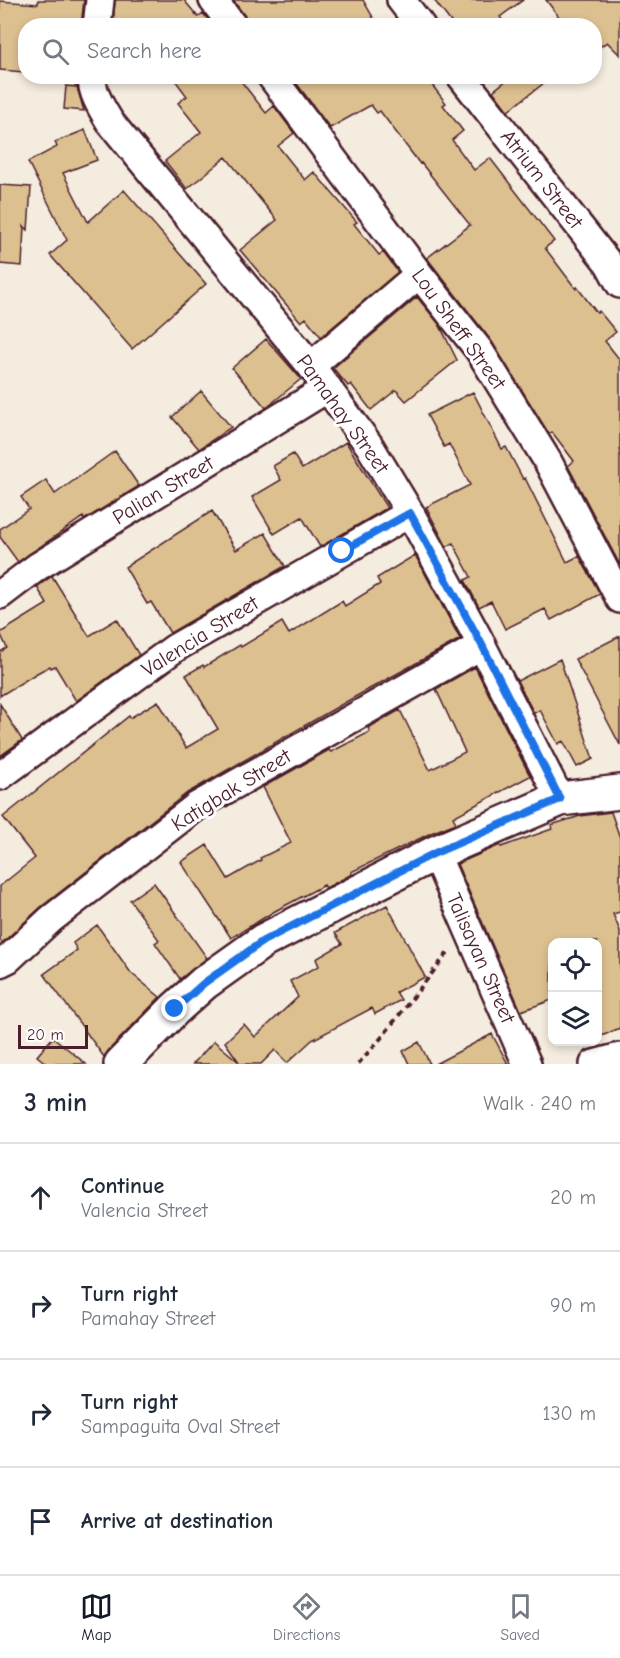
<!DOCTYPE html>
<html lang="en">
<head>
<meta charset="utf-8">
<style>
	body { margin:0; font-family:"Comic Neue",sans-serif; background:#f2f2f3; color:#1f2937 }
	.controls { position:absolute; right:18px; bottom:18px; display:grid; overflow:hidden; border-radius:12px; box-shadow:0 3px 9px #0003 }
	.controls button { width:54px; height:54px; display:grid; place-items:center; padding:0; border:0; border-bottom:2px solid #e0e1e3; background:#fff; color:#1f2937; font:30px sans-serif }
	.scale { position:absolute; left:18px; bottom:15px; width:70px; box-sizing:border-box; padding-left:6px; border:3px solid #4a1f2b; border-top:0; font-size:16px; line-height:21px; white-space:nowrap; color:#4a1f2b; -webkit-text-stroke:4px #fff; paint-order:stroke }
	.stop { position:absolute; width:18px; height:18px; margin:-14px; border:4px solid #1a73e8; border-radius:50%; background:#fff }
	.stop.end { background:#1a73e8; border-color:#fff; box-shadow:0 2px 6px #0008 }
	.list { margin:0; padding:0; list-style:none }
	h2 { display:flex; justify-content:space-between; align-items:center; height:78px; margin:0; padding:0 24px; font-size:26px }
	h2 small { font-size:20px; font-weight:400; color:#747a83 }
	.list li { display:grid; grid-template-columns:39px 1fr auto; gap:18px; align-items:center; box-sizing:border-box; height:108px; padding:0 24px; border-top:2px solid #e0e1e3 }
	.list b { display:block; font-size:22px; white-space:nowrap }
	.list p { margin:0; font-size:20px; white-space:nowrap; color:#747a83 }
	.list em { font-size:20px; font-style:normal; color:#747a83 }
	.icon { flex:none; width:33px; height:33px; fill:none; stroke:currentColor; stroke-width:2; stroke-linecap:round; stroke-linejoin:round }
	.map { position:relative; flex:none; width:620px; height:1064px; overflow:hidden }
	.search { position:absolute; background:#fff; box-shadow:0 3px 9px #0003; left:18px; right:18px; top:18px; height:66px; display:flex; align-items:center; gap:15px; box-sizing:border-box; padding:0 21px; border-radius:24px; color:#747a83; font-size:22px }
	.sheet { height:510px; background:#fff }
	nav { display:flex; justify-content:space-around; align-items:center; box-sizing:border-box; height:84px; border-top:2px solid #e0e1e3; background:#fff; font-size:16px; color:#747a83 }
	nav a { display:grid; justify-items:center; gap:3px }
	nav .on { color:#111827 }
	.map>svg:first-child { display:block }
	.building { fill:#dcc090; stroke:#4a1f2b; stroke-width:1.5 }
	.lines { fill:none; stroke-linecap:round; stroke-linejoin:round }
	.minor-casing { stroke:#4a1f2b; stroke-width:32 }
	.major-casing { stroke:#4a1f2b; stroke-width:38 }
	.path { stroke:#4a1f2b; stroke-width:4; stroke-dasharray:6 4.5; stroke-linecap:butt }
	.minor { stroke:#fff; stroke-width:27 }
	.major { stroke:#fff; stroke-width:33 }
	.route { stroke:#1a73e8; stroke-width:8 }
	.labels { text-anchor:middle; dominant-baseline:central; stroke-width:6; stroke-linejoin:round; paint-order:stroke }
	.street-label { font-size:21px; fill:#4a1f2b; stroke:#fff }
</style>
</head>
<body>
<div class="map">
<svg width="620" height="1064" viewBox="0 0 620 1064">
	<rect width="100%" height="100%" fill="#f4ecde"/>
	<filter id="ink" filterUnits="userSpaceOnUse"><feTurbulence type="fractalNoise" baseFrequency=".0167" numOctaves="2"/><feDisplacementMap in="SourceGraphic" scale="12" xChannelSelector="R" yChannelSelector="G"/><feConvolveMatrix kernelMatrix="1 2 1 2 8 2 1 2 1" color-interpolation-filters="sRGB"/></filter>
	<g filter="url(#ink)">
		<!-- building -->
		<path class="building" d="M38,0H84L81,26H26L24,72L0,70V1L38,4Z
			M115,0H184L198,17L203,13L213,26H113Z
			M233,0H363L378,26H248L245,16Z
			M434,0H523L500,17L507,26H454Z
			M546,0H620V55L607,42L594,51V26H566Z
			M172,76H237L266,113L274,106L294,133L278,146L305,180L314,172L357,222L354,224L379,255L383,252L398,272L321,337L306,318L301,322L240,250L277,220L226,157L187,189L165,161L201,132L178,103L187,96Z
			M291,76H425L446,103L443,105L463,131L452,140L474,170L490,158L554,241L545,248L576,289L577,287L597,313L599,311L616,332L605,341L620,360V565L568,466L574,461L552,432L549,434L492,342L427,258L470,225L421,163L420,164L380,111L377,113L371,105L330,128Z
			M512,76H553L508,111L493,91Z
			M66,86L77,87L84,111L64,109Z
			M85,130L97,160L63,173L88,222L124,190L206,284L132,349L50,255L67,240L28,162L57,147L55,142Z
			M0,185L31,187L28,230L24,226L22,266L0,264Z
			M417,297L439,324L457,360L406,401L396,390L371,410L351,384L348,386L333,368Z
			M266,339L301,379L266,408L232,368Z
			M201,391L231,427L199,449L172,417Z
			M473,392L502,449L506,447L523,479L525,478L567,562L579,556L600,594L551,620L545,609L505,629L491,601L479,607L465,580L471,577L453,543L447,547L426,507L470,485L449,444L444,447L427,415Z
			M346,442L387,508L320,547L302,517L274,534L252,497L281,480L273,466L293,454L302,469Z
			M115,451L139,486L84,520L83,517L18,562L0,537V529L29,509L21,497L46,480L55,494Z
			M212,511L236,550L265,533L285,566L170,633L151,602L147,604L125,567Z
			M415,555L460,639L353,698L187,793L41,907L2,943L0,940V886L35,858L3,817L129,716L130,718L158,701L186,748L218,729L186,675L203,665L204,667L240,645L241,647L282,622L289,634L342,601L345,606L380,584L377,578Z
			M52,576L89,636L117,619L139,655L76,701L55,666L51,668L50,666L37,673L0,696V652L7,648L0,633L47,604L37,587Z
			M620,636V745L575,659Z
			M560,659L593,759L577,767L563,741L558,744L540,710L534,713L517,681Z
			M475,667L530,776L453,817L456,823L431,833L351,872L352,874L326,888L324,885L275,911L231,938L181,862L207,845L228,879L261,860L260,858L291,843L263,787L329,750L331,752L370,732L368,728L400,710L430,770L465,752L436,689Z
			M0,704L22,740L0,756Z
			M611,812L620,838V912L613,914L620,931V1028L597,1038V942H552V1000L521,1011L457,864L500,845L501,847L552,829L551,825L580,816Z
			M154,883L207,958L180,979L155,943L159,940L130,900Z
			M387,905L425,977L396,992L401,1000L375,1014L372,1008L312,1040L287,1063L275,1050L261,1064H193L214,1041L239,1062L225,1042L244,1024L255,1037L298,997L290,981L319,966L316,959L342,944L335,933Z
			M97,925L131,973L160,997L108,1051L104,1057L44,974L77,950L73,943Z
			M492,1034L508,1064H435Z
			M53,1037L86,1064H47L37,1056Z
			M419,1042L430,1064H409L403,1051Z"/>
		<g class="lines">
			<defs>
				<path id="minor" d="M213,0L233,26
					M401,0L421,26
					M97,26L100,0
					M92,76C91,92 102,109 110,122L311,366L369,445L410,513L477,636L560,799
					M271,76L419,274L479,350L547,460L620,599
					M461,76L609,264L620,284
					M311,366L419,274
					M0,595L37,567L328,388
					M0,776L175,648L410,513
					M435,853L527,1064
					M0,963L8,959L51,919L197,806L482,645
					M594,1064L620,1057"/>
				<path id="major" d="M121,1064L175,1009L204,983L263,941L435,853L560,799L620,792"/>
			</defs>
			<!-- minor casing -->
			<use href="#minor" class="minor-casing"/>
			<!-- major casing -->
			<use href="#major" class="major-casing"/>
			<!-- path -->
			<path class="path" d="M358,1064L382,1037L450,950"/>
			<!-- minor -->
			<use href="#minor" class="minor"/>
			<!-- major -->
			<use href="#major" class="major"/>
		</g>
	</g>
	<g class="lines" filter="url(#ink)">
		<!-- route -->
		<path class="route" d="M175,1009L204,983L263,941L435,853L560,799L482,645L410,513L342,551"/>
	</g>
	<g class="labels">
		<!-- street labels -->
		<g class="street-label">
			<text transform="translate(542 179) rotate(52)">Atrium Street</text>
			<text transform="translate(459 329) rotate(54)">Lou Sheff Street</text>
			<text transform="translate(343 414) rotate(54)">Pamahay Street</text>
			<text transform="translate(163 490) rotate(-31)">Palian Street</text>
			<text transform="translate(200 636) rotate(-32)">Valencia Street</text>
			<text transform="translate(231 790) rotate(-32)">Katigbak Street</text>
			<text transform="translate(481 958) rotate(66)">Talisayan Street</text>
		</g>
	</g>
</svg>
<div class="controls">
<button><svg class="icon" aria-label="locate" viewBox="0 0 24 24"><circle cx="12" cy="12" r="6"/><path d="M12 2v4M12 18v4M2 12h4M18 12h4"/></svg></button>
<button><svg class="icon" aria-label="layers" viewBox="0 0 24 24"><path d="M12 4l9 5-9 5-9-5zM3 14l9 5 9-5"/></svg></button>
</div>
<div class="scale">20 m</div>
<div class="stop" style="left:342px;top:551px"></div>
<div class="stop end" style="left:175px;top:1009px"></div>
<div class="search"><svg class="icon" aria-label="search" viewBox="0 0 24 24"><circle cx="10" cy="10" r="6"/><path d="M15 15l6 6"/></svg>Search here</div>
</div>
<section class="sheet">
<h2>3 min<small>Walk · 240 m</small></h2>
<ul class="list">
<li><svg class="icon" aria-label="ahead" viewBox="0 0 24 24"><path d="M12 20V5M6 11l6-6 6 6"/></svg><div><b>Continue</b><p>Valencia Street</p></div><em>20 m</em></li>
<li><svg class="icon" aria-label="right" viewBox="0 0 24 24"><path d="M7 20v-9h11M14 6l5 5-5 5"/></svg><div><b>Turn right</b><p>Pamahay Street</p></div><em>90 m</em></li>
<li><svg class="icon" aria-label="right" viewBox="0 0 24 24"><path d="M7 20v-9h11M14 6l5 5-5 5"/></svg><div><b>Turn right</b><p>Sampaguita Oval Street</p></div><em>130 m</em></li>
<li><svg class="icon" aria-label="arrive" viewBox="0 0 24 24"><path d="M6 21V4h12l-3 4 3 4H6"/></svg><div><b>Arrive at destination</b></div></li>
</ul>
</section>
<nav>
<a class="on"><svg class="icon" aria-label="map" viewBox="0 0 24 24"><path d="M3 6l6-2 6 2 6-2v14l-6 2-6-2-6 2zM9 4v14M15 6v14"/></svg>Map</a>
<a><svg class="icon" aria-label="directions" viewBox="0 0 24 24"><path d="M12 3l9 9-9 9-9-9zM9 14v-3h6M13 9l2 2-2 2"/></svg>Directions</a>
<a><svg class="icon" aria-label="saved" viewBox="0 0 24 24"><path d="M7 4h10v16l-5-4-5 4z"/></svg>Saved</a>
</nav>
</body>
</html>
